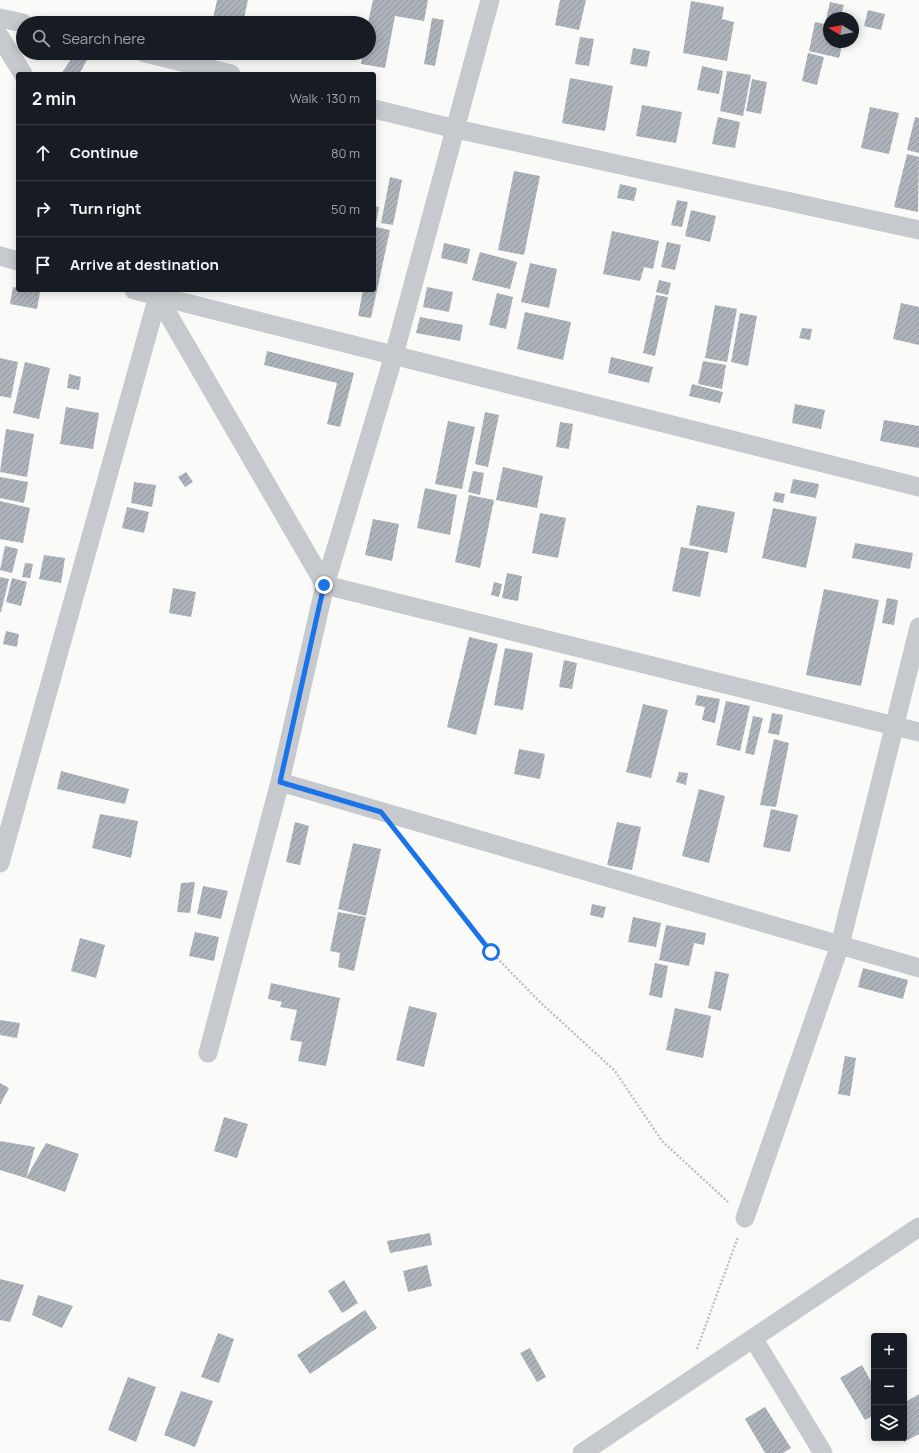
<!DOCTYPE html>
<html lang="en">
<head>
<meta charset="utf-8">
<style>
	body { margin:0; font-family:Manrope,sans-serif; background:#20242c; color:#f1f3f6 }
	.controls { position:absolute; right:12px; bottom:12px; display:grid; overflow:hidden; border-radius:4px; box-shadow:0 2px 10px #0003 }
	.controls button { width:36px; height:36px; display:grid; place-items:center; padding:0; border:0; border-bottom:1px solid #363941; background:#171b24; color:#f1f3f6; font:20px sans-serif }
	.compass { position:absolute; left:823px; top:12px; width:36px; height:36px; border-radius:50%; background:#171b24; box-shadow:0 2px 10px #0003; rotate:280deg }
	.stop { position:absolute; width:12px; height:12px; margin:-9px; border:3px solid #1a73e8; border-radius:50%; background:#fff }
	.stop.end { background:#1a73e8; border-color:#fff; box-shadow:0 1px 4px #0008 }
	.list { margin:0; padding:0; list-style:none }
	h2 { display:flex; justify-content:space-between; align-items:center; height:52px; margin:0; padding:0 16px; font-size:17px }
	h2 small { font-size:13px; font-weight:400; color:#9ea1a6 }
	.list li { display:grid; grid-template-columns:26px 1fr auto; gap:12px; align-items:center; box-sizing:border-box; height:56px; padding:0 16px; border-top:1px solid #363941 }
	.list b { display:block; font-size:15px; white-space:nowrap }
	.list em { font-size:13px; font-style:normal; color:#9ea1a6 }
	.icon { flex:none; width:22px; height:22px; fill:none; stroke:currentColor; stroke-width:2; stroke-linecap:round; stroke-linejoin:round }
	.map { position:relative; flex:none; width:919px; height:1453px; overflow:hidden }
	.search { position:absolute; background:#171b24; box-shadow:0 2px 10px #0003; left:16px; top:16px; width:360px; height:44px; display:flex; align-items:center; gap:10px; box-sizing:border-box; padding:0 14px; border-radius:22px; color:#9ea1a6; font-size:15px }
	.panel { position:absolute; background:#171b24; box-shadow:0 2px 10px #0003; left:16px; top:72px; width:360px; height:220px; border-radius:4px }
	.map>svg:first-child { display:block }
	.building { fill:url(#building-hatch) }
	.lines { fill:none; stroke-linecap:round; stroke-linejoin:round }
	.path { stroke:#bec0c3; stroke-width:2.5; stroke-dasharray:2 2; stroke-linecap:butt }
	.street { stroke:#c6c9cd; stroke-width:19 }
	.route { stroke:#1a73e8; stroke-width:5 }
</style>
</head>
<body>
<div class="map">
<svg width="919" height="1453" viewBox="0 0 919 1453">
	<defs>
		<pattern id="building-hatch" width="6" height="6" patternUnits="userSpaceOnUse"><rect width="6" height="6" fill="#adb3ba"/><path d="M-1 1l2-2M0 6l6-6M5 7l2-2" fill="none" stroke="#91969d"/></pattern>
	</defs>
	<rect width="100%" height="100%" fill="#fafaf8"/>
	<!-- building -->
	<path class="building" d="M217,0H248L243,23H212Z
		M373,0H428L424,21L395,16L385,68L361,64L363,53H369L368,23Z
		M560,0H586L579,30L555,25Z
		M691,1L724,7L722,19L734,22L727,61L683,53Z
		M830,2L844,5L840,18H829V21L826,20Z
		M868,10L885,14L881,30L864,26Z
		M432,18L444,20L435,66L424,64Z
		M815,22L829,25V42H843L839,58L809,51Z
		M580,37L594,39L589,66L575,64Z
		M633,48L650,51L647,67L630,64Z
		M808,53L824,57L817,85L802,81Z
		M74,55L87,60L79,74H61Z
		M702,66L723,71L719,94L697,90Z
		M727,71L751,75L743,116L720,111Z
		M570,78L613,86L605,131L562,123Z
		M752,79L767,82L761,114L746,111Z
		M642,105L682,112L676,143L636,136Z
		M870,107L899,113L889,154L861,148Z
		M718,117L740,122L735,148L712,144Z
		M915,117L919,118V153L907,150Z
		M907,154L919,157L918,212L894,207Z
		M514,171L540,176L524,255L498,250Z
		M390,177L402,180L393,225L381,223Z
		M620,184L637,188L634,201L617,198Z
		M677,200L688,202L682,227L671,225Z
		M374,206L379,207L376,223H374Z
		M691,210L716,216L710,242L685,236Z
		M376,227L390,230L371,318L358,316L363,290H374V238Z
		M612,231L659,241L653,269L644,267L640,281L603,274Z
		M667,242L681,245L675,270L661,267Z
		M444,243L470,249L467,264L441,258Z
		M480,252L517,262L510,289L472,280Z
		M530,263L557,269L549,308L521,302Z
		M659,280L671,283L668,295L656,292Z
		M13,287L18,288V290L40,292L37,309L10,304Z
		M427,287L453,292L449,312L423,307Z
		M497,293L513,297L506,329L489,325Z
		M656,295L668,297L655,356L643,353Z
		M901,303L919,307V345L893,339Z
		M715,305L737,309L727,362L705,358Z
		M525,312L571,322L563,360L517,349Z
		M740,313L757,316L748,366L731,362Z
		M420,317L463,325L460,341L416,333Z
		M802,328L812,329L810,340L799,338Z
		M267,351L354,373L340,427L327,424L337,383L264,365Z
		M611,357L653,367L649,383L608,373Z
		M0,358L18,362L11,398L0,396Z
		M703,361L726,365L722,389L698,384Z
		M25,362L50,368L39,419L13,413Z
		M69,374L81,377L79,390L67,388Z
		M692,384L723,392L720,403L689,396Z
		M795,404L825,410L821,429L792,423Z
		M66,407L99,413L93,449L60,444Z
		M485,412L499,415L488,467L475,464Z
		M884,420L919,426V448L880,441Z
		M448,421L475,427L462,489L435,484Z
		M560,422L573,424L569,449L556,447Z
		M6,429L34,434L27,477L0,472Z
		M503,467L543,476L537,508L496,500Z
		M473,471L484,473L480,495L468,492Z
		M186,472L193,482L185,487L178,477Z
		M0,477L28,482L24,503L0,498Z
		M793,479L819,484L816,498L790,493Z
		M134,482L156,485L152,507L131,503Z
		M425,488L457,495L450,535L417,528Z
		M775,492L785,494L783,503L773,501Z
		M469,495L494,500L480,568L455,562Z
		M0,501L30,508L23,543L0,539Z
		M697,505L735,512L727,553L689,545Z
		M127,507L149,512L144,533L122,528Z
		M773,508L817,517L806,568L762,558Z
		M540,513L566,518L558,558L532,553Z
		M373,519L399,524L392,561L365,555Z
		M855,543L913,553L910,569L852,558Z
		M5,546L18,549L12,573L0,570Z
		M681,547L709,552L700,597L672,591Z
		M44,555L65,558L61,583L39,579Z
		M25,563L33,564L30,578L22,577Z
		M507,573L522,576L518,601L502,598Z
		M0,577L9,579L1,612H0Z
		M12,578L27,582L21,606L6,602Z
		M494,582L502,584L499,597L491,595Z
		M173,588L196,592L191,617L169,613Z
		M824,589L879,600L861,686L806,675Z
		M887,598L898,600L894,625L882,623Z
		M6,631L19,634L17,647L3,644Z
		M469,637L498,644L476,735L447,727Z
		M505,648L533,653L523,710L494,705Z
		M564,660L577,663L572,689L559,687Z
		M697,695L720,699L715,723L702,720L705,707L695,705Z
		M726,701L750,706L740,751L716,745Z
		M643,704L668,710L651,778L626,772Z
		M772,713L783,715L779,735L768,733Z
		M753,716L763,718L754,755L745,753Z
		M774,739L789,743L776,807L760,805Z
		M519,749L545,754L540,779L514,774Z
		M61,771L129,789L125,804L57,789Z
		M679,772L688,773L686,785L676,782Z
		M699,789L725,796L709,863L682,856Z
		M771,809L798,815L790,852L763,847Z
		M100,814L138,821L131,858L92,848Z
		M295,822L309,826L300,865L286,862Z
		M617,822L641,827L632,870L607,865Z
		M353,843L381,849L366,916L338,909Z
		M195,882L190,913L177,912L181,883Z
		M203,886L228,891L221,919L197,914Z
		M592,904L606,907L603,918L590,915Z
		M338,912L366,917L354,971L338,967L340,953L330,951Z
		M633,917L661,923L656,947L628,942Z
		M666,925L706,933L704,945L694,943L689,966L659,960Z
		M195,932L219,937L214,961L189,956Z
		M80,938L105,945L96,978L71,971Z
		M655,963L668,966L662,998L649,995Z
		M863,968L908,980L903,999L858,987Z
		M715,971L729,974L721,1011L708,1008Z
		M271,983L340,998L326,1066L298,1061L302,1042L290,1040L297,1010L280,1007L282,1002L268,999Z
		M409,1006L437,1013L424,1067L396,1060Z
		M675,1008L711,1016L703,1058L666,1050Z
		M0,1020L20,1023L17,1038L0,1035Z
		M845,1056L856,1058L850,1096L838,1094Z
		M0,1083L9,1088L0,1105Z
		M224,1117L248,1124L237,1158L214,1151Z
		M0,1141L35,1147L26,1178L0,1170Z
		M46,1143L79,1154L65,1192L26,1178Z
		M430,1233L432,1245L390,1253L387,1241Z
		M427,1265L432,1286L408,1292L403,1271Z
		M0,1279L24,1285L10,1322L0,1320Z
		M344,1280L358,1303L342,1313L328,1291Z
		M38,1295L73,1306L62,1328L32,1315Z
		M365,1310L377,1328L310,1374L297,1355Z
		M218,1333L234,1339L219,1383L201,1377Z
		M530,1348L546,1377L537,1382L520,1353Z
		M862,1365L874,1387V1415L865,1420L840,1378Z
		M128,1377L156,1387L136,1442L108,1430Z
		M181,1391L213,1401L195,1447L164,1435Z
		M919,1394V1434L904,1442L902,1438H904V1403Z
		M765,1407L791,1448L783,1453H765L745,1419Z"/>
	<g class="lines">
		<!-- path -->
		<path class="path" d="M405,842L491,952L541,1003L615,1071L662,1141L728,1202
			M697,1349L738,1237"/>
		<!-- street -->
		<path class="street" d="M0,18L23,23
			M0,37L23,74
			M145,53L231,74
			M374,109L456,129L919,230
			M0,256L18,261
			M134,290L919,487
			M154,290L325,585L919,732
			M280,782L919,968
			M0,863L158,296
			M208,1053L280,782L325,585L394,355L490,0
			M745,1218L840,945L919,627
			M753,1338L823,1453
			M582,1453L919,1227"/>
	</g>
	<g class="lines">
		<!-- route -->
		<path class="route" d="M324,585L280,782L381,812L491,952"/>
	</g>
</svg>
<div class="controls">
<button>+</button>
<button>−</button>
<button><svg class="icon" aria-label="layers" viewBox="0 0 24 24"><path d="M12 4l9 5-9 5-9-5zM3 14l9 5 9-5"/></svg></button>
</div>
<svg class="compass" viewBox="-18 -18 36 36"><path d="M0-13l5 13h-10z" fill="#e53935"/><path d="M0 13l5-13h-10z" fill="#9ea1a6"/></svg>
<div class="stop" style="left:491px;top:952px"></div>
<div class="stop end" style="left:324px;top:585px"></div>
<div class="search"><svg class="icon" aria-label="search" viewBox="0 0 24 24"><circle cx="10" cy="10" r="6"/><path d="M15 15l6 6"/></svg>Search here</div>
<section class="panel">
<h2>2 min<small>Walk · 130 m</small></h2>
<ul class="list">
<li><svg class="icon" aria-label="ahead" viewBox="0 0 24 24"><path d="M12 20V5M6 11l6-6 6 6"/></svg><div><b>Continue</b></div><em>80 m</em></li>
<li><svg class="icon" aria-label="right" viewBox="0 0 24 24"><path d="M7 20v-9h11M14 6l5 5-5 5"/></svg><div><b>Turn right</b></div><em>50 m</em></li>
<li><svg class="icon" aria-label="arrive" viewBox="0 0 24 24"><path d="M6 21V4h12l-3 4 3 4H6"/></svg><div><b>Arrive at destination</b></div></li>
</ul>
</section>
</div>
</body>
</html>
